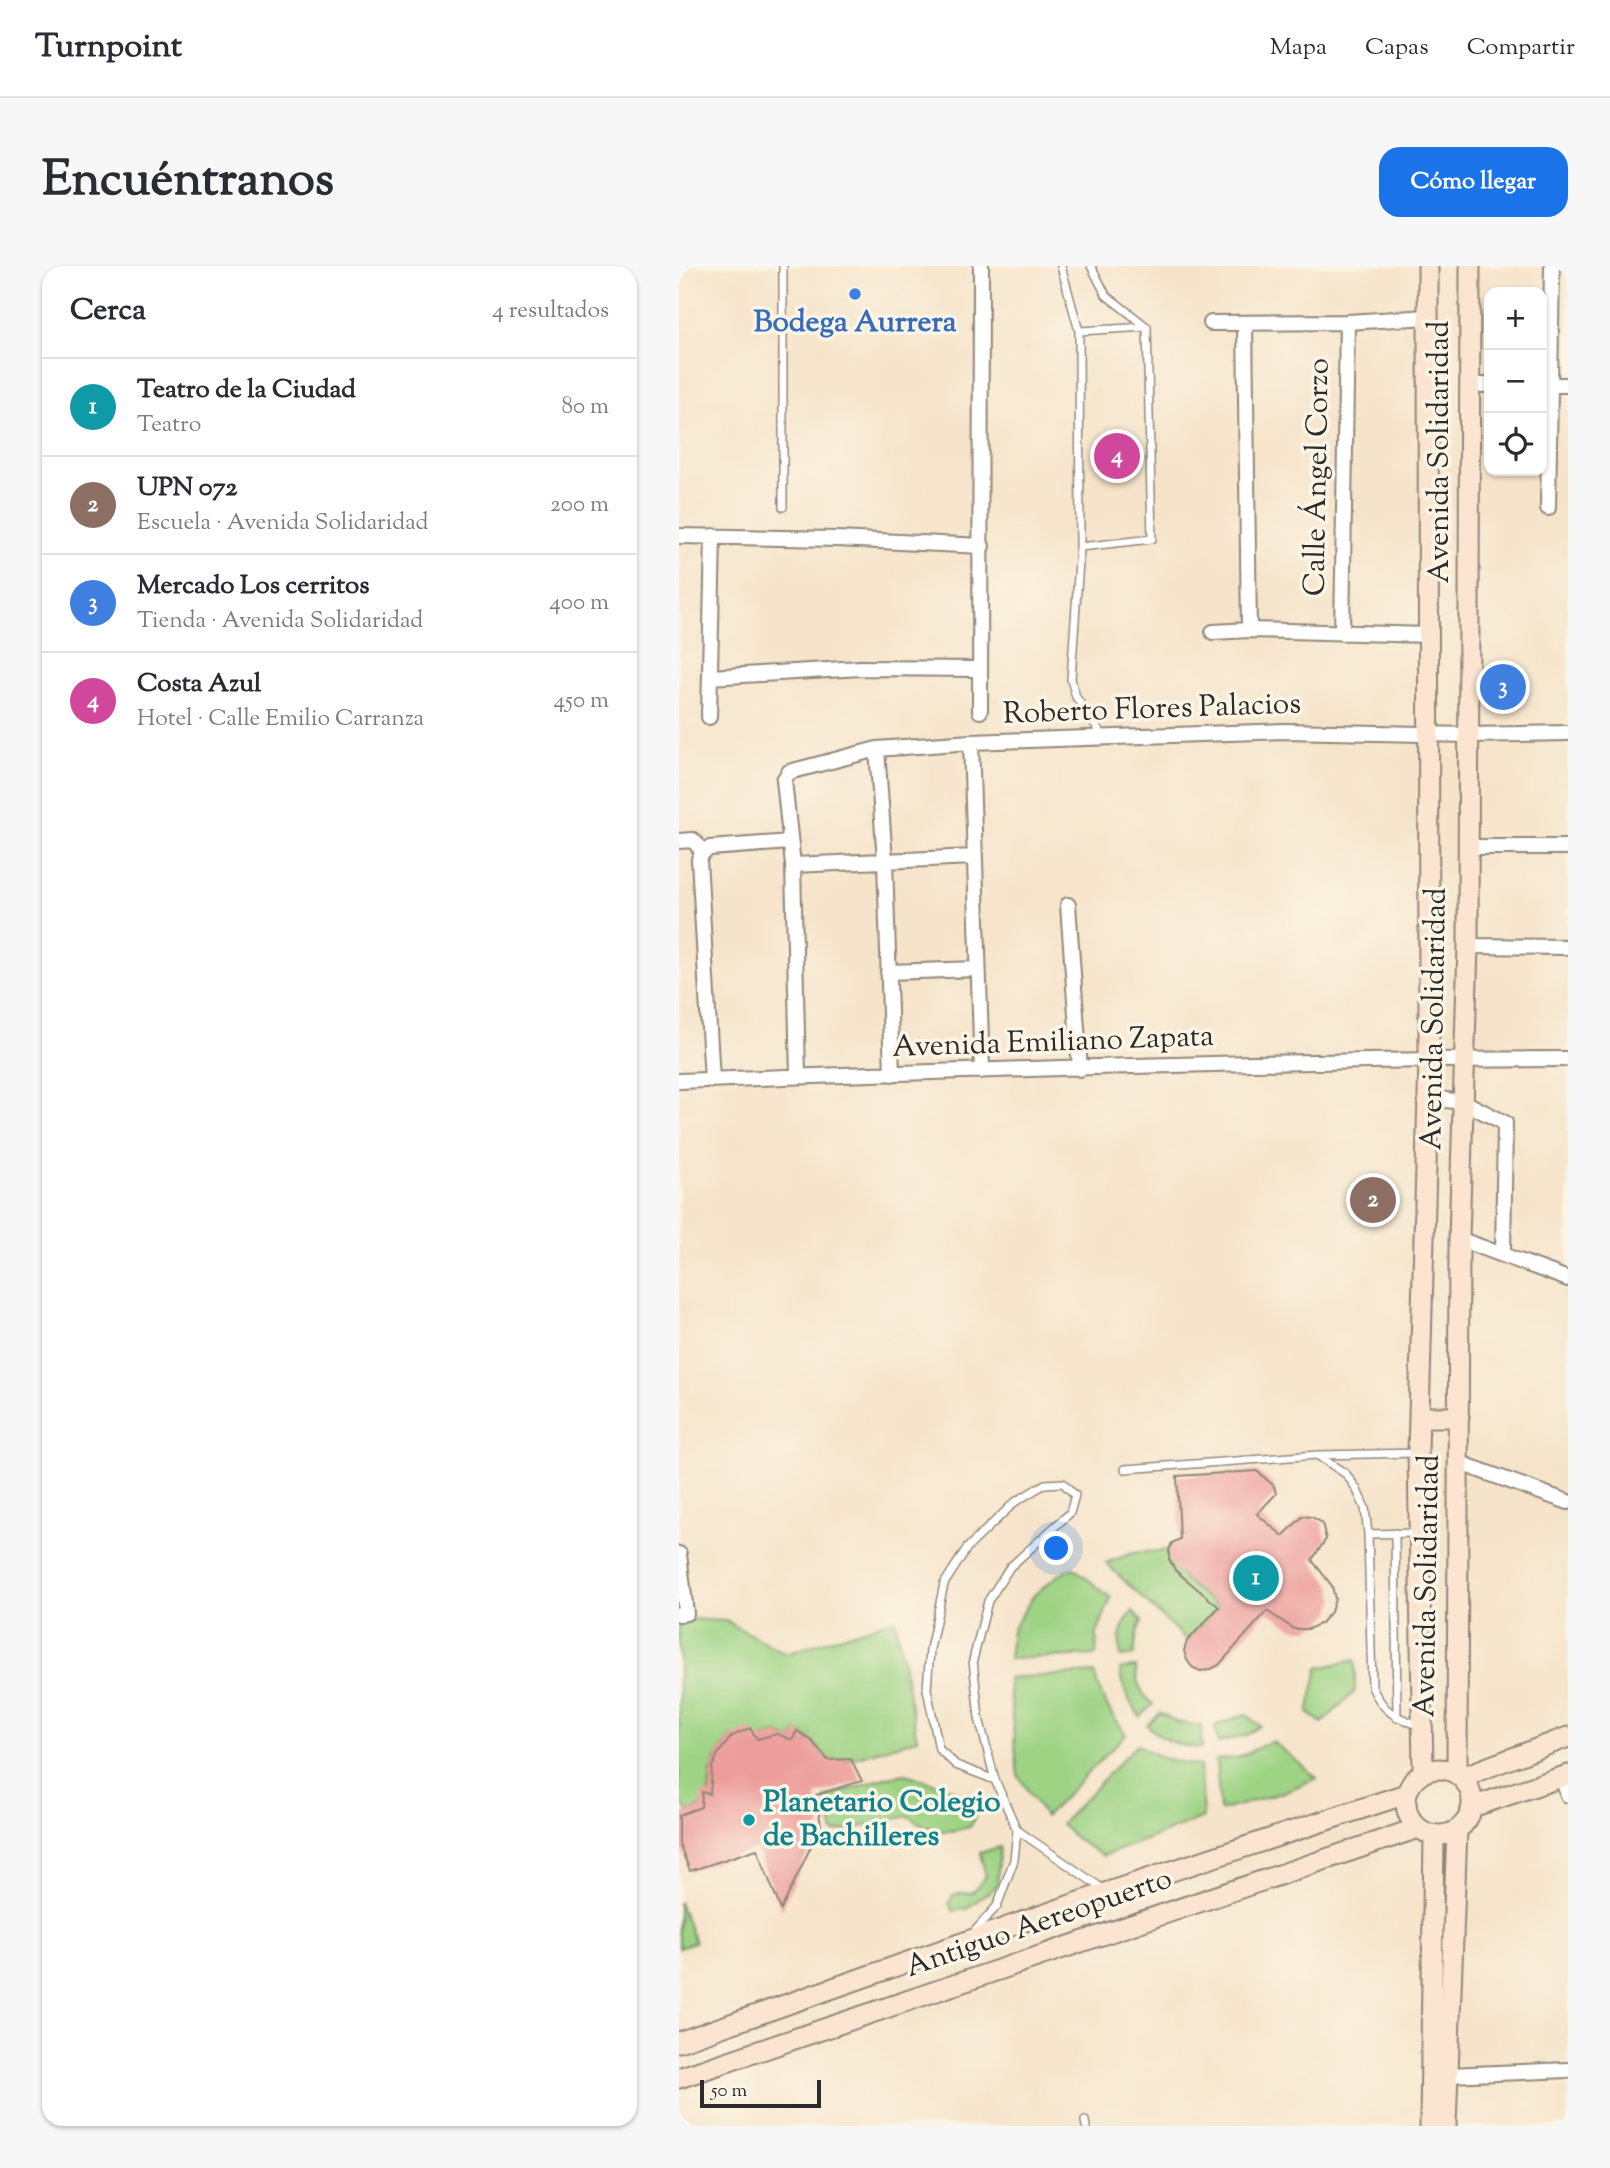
<!DOCTYPE html>
<html lang="es">
<head>
<meta charset="utf-8">
<style>
	body { margin:0; font-family:"Sorts Mill Goudy",serif; background:#f7f7f7; color:#2b2b33 }
	.controls { position:absolute; right:21px; top:21px; display:grid; overflow:hidden; border-radius:14px; box-shadow:0 2px 5px #0004 }
	.controls button { width:63px; height:63px; display:grid; place-items:center; padding:0; border:0; border-bottom:2px solid #e1e1e2; background:#fff; color:#2b2b33; font:35px sans-serif }
	.scale { position:absolute; left:21px; bottom:18px; width:121px; box-sizing:border-box; padding-left:7px; border:4px solid #2b2b2b; border-top:0; font-size:19px; line-height:24px; white-space:nowrap; color:#2b2b2b; -webkit-text-stroke:5px #fcf5e5; paint-order:stroke }
	.you { position:absolute; left:378px; top:1283px; width:24px; height:24px; margin:-18px; border:5px solid #fff; border-radius:50%; background:#1a73e8; box-shadow:0 0 0 10px #1a73e833 }
	.badge { display:grid; place-items:center; width:46px; height:46px; border-radius:50%; background:#1a73e8; color:#fff; font-size:23px; font-weight:700 }
	.pin { position:absolute; translate:-50% -50%; border:4px solid #fff; box-shadow:0 2px 7px #0006 }
	.list { margin:0; padding:0; list-style:none }
	h2 { display:flex; justify-content:space-between; align-items:center; height:91px; margin:0; padding:0 28px; font-size:30px }
	h2 small { font-size:23px; font-weight:400; color:#7c7c81 }
	.list li { display:grid; grid-template-columns:46px 1fr auto; gap:21px; align-items:center; box-sizing:border-box; height:98px; padding:0 28px; border-top:2px solid #e1e1e2 }
	.list b { display:block; font-size:26px; white-space:nowrap }
	.list p { margin:0; font-size:23px; white-space:nowrap; color:#7c7c81 }
	.list em { font-size:23px; font-style:normal; color:#7c7c81 }
	.icon { flex:none; width:38px; height:38px; fill:none; stroke:currentColor; stroke-width:2; stroke-linecap:round; stroke-linejoin:round }
	.map { position:relative; flex:none; width:889px; height:1860px; overflow:hidden; border-radius:21px }
	header { display:flex; align-items:center; gap:42px; box-sizing:border-box; height:98px; padding:0 35px; background:#fff; border-bottom:2px solid #e1e1e2 }
	header strong { font-size:33px }
	nav { display:flex; gap:38px; margin-inline-start:auto; font-size:24px }
	.intro { display:flex; align-items:center; justify-content:space-between; box-sizing:border-box; height:168px; padding:0 42px }
	h1 { margin:0; font-size:49px }
	.button { padding:18px 32px; border-radius:21px; background:#1a73e8; color:#fff; font-size:24px; font-weight:700 }
	main { display:flex; gap:42px; padding:0 42px }
	aside { flex:1; background:#fff; border-radius:21px; box-shadow:0 2px 5px #0004 }
	.map>svg:first-child { display:block }
	.green { fill:#9ed384; stroke:#647f58; stroke-width:2 }
	.building { fill:#ed9d9b }
	.lines { fill:none; stroke-linecap:round; stroke-linejoin:round }
	.service-casing { stroke:#90887a; stroke-width:10 }
	.minor-casing { stroke:#90887a; stroke-width:18 }
	.secondary-casing { stroke:#90887a; stroke-width:23 }
	.service { stroke:#fff; stroke-width:7 }
	.minor { stroke:#fff; stroke-width:14 }
	.secondary { stroke:#fce5d0; stroke-width:19 }
	.shop-dot { fill:#3f7fe0; stroke:#fcf5e5; stroke-width:2.5 }
	.culture-dot { fill:#0f9aa8; stroke:#fcf5e5; stroke-width:2.5 }
	.labels { text-anchor:middle; dominant-baseline:central; stroke-width:7; stroke-linejoin:round; paint-order:stroke }
	.shop-label { font-size:30px; font-weight:bold; fill:#366cbe; stroke:#fcf5e5 }
	.street-label { font-size:30px; fill:#2b2b2b; stroke:#fcf5e5 }
	.culture-label { font-size:30px; font-weight:bold; fill:#0d838f; stroke:#fcf5e5; text-anchor:start }
</style>
</head>
<body>
<header>
<strong>Turnpoint</strong>
<nav><a>Mapa</a><a>Capas</a><a>Compartir</a></nav>
</header>
<div class="intro"><h1>Encuéntranos</h1><a class="button">Cómo llegar</a></div>
<main>
<aside>
<h2>Cerca<small>4 resultados</small></h2>
<ul class="list">
<li><span class="badge" style="background:#0f9aa8">1</span><div><b>Teatro de la Ciudad</b><p>Teatro</p></div><em>80 m</em></li>
<li><span class="badge" style="background:#8d6e63">2</span><div><b>UPN 072</b><p>Escuela · Avenida Solidaridad</p></div><em>200 m</em></li>
<li><span class="badge" style="background:#3f7fe0">3</span><div><b>Mercado Los cerritos</b><p>Tienda · Avenida Solidaridad</p></div><em>400 m</em></li>
<li><span class="badge" style="background:#d1479c">4</span><div><b>Costa Azul</b><p>Hotel · Calle Emilio Carranza</p></div><em>450 m</em></li>
</ul>
</aside>
<div class="map">
<svg width="889" height="1860" viewBox="0 0 889 1860">
	<rect width="100%" height="100%" fill="#fcf5e5"/>
	<filter id="ink" filterUnits="userSpaceOnUse"><feTurbulence type="fractalNoise" baseFrequency=".0143" numOctaves="2"/><feDisplacementMap in="SourceGraphic" scale="14" xChannelSelector="R" yChannelSelector="G"/><feConvolveMatrix kernelMatrix="1 2 1 2 8 2 1 2 1" color-interpolation-filters="sRGB"/></filter>
	<filter id="wash" filterUnits="userSpaceOnUse"><feTurbulence type="fractalNoise" baseFrequency=".00686" numOctaves="4" result="noise"/><feDisplacementMap in="SourceGraphic" scale="28" xChannelSelector="R" yChannelSelector="G"/><feGaussianBlur stdDeviation="1.57" result="paint"/><feColorMatrix in="noise" values="0 0 0 0 0 0 0 0 0 0 0 0 0 0 0 0 0 1.4 0 .05"/><feComposite in="paint" operator="in"/></filter>
	<g filter="url(#wash)">
		<rect width="100%" height="100%" fill="#f6e4ca"/>
		<!-- green -->
		<path class="green" d="M490,1284C491,1309 522,1327 540,1341L508,1375L427,1297L454,1287Z
			M395,1302L432,1332L418,1367L417,1389L330,1393L333,1364L355,1329L379,1309Z
			M454,1345L463,1355L458,1366L455,1389L442,1391C438,1373 442,1359 454,1345Z
			M13,1353L47,1355L107,1388L216,1353L238,1473L172,1493L149,1494L132,1474L118,1465L113,1474L98,1468L78,1473L53,1470C46,1479 38,1488 34,1499C26,1522 39,1536 10,1546L0,1533V1358Z
			M676,1394V1425L643,1457L629,1447L639,1402Z
			M457,1401C457,1415 462,1429 474,1438L461,1451C450,1435 442,1422 441,1403Z
			M415,1407C422,1431 431,1448 447,1468L366,1551L339,1509L329,1412Z
			M481,1447L498,1456L522,1460L523,1482C502,1481 483,1475 468,1459Z
			M567,1448L581,1460L568,1469L539,1477L536,1460Z
			M593,1475L638,1512L602,1527L541,1545L537,1494L558,1492Z
			M458,1478C478,1492 497,1496 521,1500L524,1552L424,1590L397,1573L382,1558Z
			M227,1508L273,1523L300,1540L292,1560C264,1570 252,1565 229,1550L155,1567L146,1532L208,1511Z
			M321,1581L318,1620L287,1643L274,1645L270,1637L274,1629L294,1626L307,1610L301,1587Z
			M0,1636L16,1676L0,1682Z"/>
		<g id="blocks">
			<!-- building -->
			<path class="building" d="M578,1205L595,1220L597,1228L578,1248L604,1270L624,1250L633,1251L643,1257L647,1273L633,1294L653,1320L656,1333L652,1346L642,1357L630,1363H615L588,1345L540,1399L530,1404L521,1405L513,1401L508,1394L505,1385L508,1375L540,1341L496,1304L490,1293V1284L493,1277L501,1273L498,1210Z
				M71,1462L78,1473L98,1468L113,1474L118,1465L132,1474L149,1494L172,1493L183,1515L137,1529L142,1559L102,1644L78,1583L11,1605L0,1577V1549L22,1541L23,1526L31,1528L33,1501L40,1486L53,1470Z"/>
		</g>
	</g>
	<g filter="url(#ink)">
		<use href="#blocks" fill-opacity="0" stroke="#90887a" stroke-width="2"/>
		<g class="lines">
			<defs>
				<path id="service" d="M104,0V241
					M382,0L400,65L401,281L392,413L397,431L424,470
					M400,65L468,61
					M401,281L473,273L468,61L427,29L412,0
					M639,1189L739,1187
					M446,1203L638,1189L667,1208L677,1222L686,1242L689,1268L693,1421C705,1447 716,1451 742,1460
					M716,1267L718,1452
					M689,1268L738,1267
					M338,1564L424,1623
					M294,1667L318,1640L335,1594L338,1564L316,1514L300,1452L294,1394L309,1335L331,1301L391,1247L396,1229L384,1217L366,1218L336,1236L288,1282L265,1318L251,1383L248,1423L260,1483L277,1499L316,1514
					M406,1855L407,1860"/>
				<path id="minor" d="M532,57L668,56L750,51
					M566,57L570,364
					M791,119H810
					M863,119H889
					M869,242L873,0
					M0,270L158,273L303,280
					M534,366L570,364L749,369
					M663,367L668,56
					M31,411L182,402L301,403
					M301,445L302,0
					M30,451L34,270
					M292,476L303,805
					M198,483L206,595L213,808
					M0,575L14,574L24,586
					M789,581H889
					M24,586L20,593L33,814
					M24,586L31,582L111,576
					M114,599L295,591
					M389,639L401,803
					M789,680L889,681
					M209,706L299,703
					M119,810L114,599L105,514L110,506L198,483L292,476L606,465L790,469L889,467
					M0,815C296,804 593,794 889,793
					M749,832L785,836L826,857L824,989
					M780,973L889,1013
					M781,1197L889,1236
					M0,1288L7,1347L0,1348
					M883,1511L889,1529
					M768,1809L889,1804"/>
				<path id="secondary" d="M740,1151H780
					M727 1536a33 33 0 1 1 66 0a33 33 0 1 1-66 0Z
					M744,1506L739,1187L750,794L749,0
					M778,1507L780,973L789,680L791,0
					M783,1511L889,1471
					M793,1541L889,1509
					M0,1776L429,1626L727,1528
					M0,1812L739,1562
					M751,1860L755,1569
					M767,1860L778,1564"/>
			</defs>
			<!-- service casing -->
			<use href="#service" class="service-casing"/>
			<!-- minor casing -->
			<use href="#minor" class="minor-casing"/>
			<!-- secondary casing -->
			<use href="#secondary" class="secondary-casing"/>
			<!-- service -->
			<use href="#service" class="service"/>
			<!-- minor -->
			<use href="#minor" class="minor"/>
			<!-- secondary -->
			<use href="#secondary" class="secondary"/>
		</g>
	</g>
	<!-- markers -->
	<circle class="shop-dot" cx="176" cy="28" r="7"/>
	<circle class="culture-dot" cx="70" cy="1554" r="7"/>
	<g class="labels">
		<!-- shop labels -->
		<g class="shop-label">
			<text x="176" y="57">Bodega Aurrera</text>
		</g>
		<!-- street labels -->
		<g class="street-label">
			<text transform="translate(761 186) rotate(-90)">Avenida Solidaridad</text>
			<text transform="translate(639 211) rotate(-89)">Calle Ángel Corzo</text>
			<text transform="translate(473 444) rotate(-2)">Roberto Flores Palacios</text>
			<text transform="translate(756 753) rotate(-89)">Avenida Solidaridad</text>
			<text transform="translate(374 777) rotate(-2)">Avenida Emiliano Zapata</text>
			<text transform="translate(749 1320) rotate(-89)">Avenida Solidaridad</text>
			<text transform="translate(360 1658) rotate(-19)">Antiguo Aereopuerto</text>
		</g>
		<!-- culture labels -->
		<g class="culture-label">
			<text x="84" y="1537">Planetario Colegio<tspan x="84" dy="34">de Bachilleres</tspan></text>
		</g>
	</g>
</svg>
<div class="controls">
<button>+</button>
<button>−</button>
<button><svg class="icon" aria-label="locate" viewBox="0 0 24 24"><circle cx="12" cy="12" r="6"/><path d="M12 2v4M12 18v4M2 12h4M18 12h4"/></svg></button>
</div>
<div class="scale">50 m</div>
<div class="you"></div>
<div class="pin badge" style="left:577px;top:1312px;background:#0f9aa8">1</div>
<div class="pin badge" style="left:694px;top:934px;background:#8d6e63">2</div>
<div class="pin badge" style="left:824px;top:421px;background:#3f7fe0">3</div>
<div class="pin badge" style="left:438px;top:190px;background:#d1479c">4</div>
</div>
</main>
</body>
</html>
